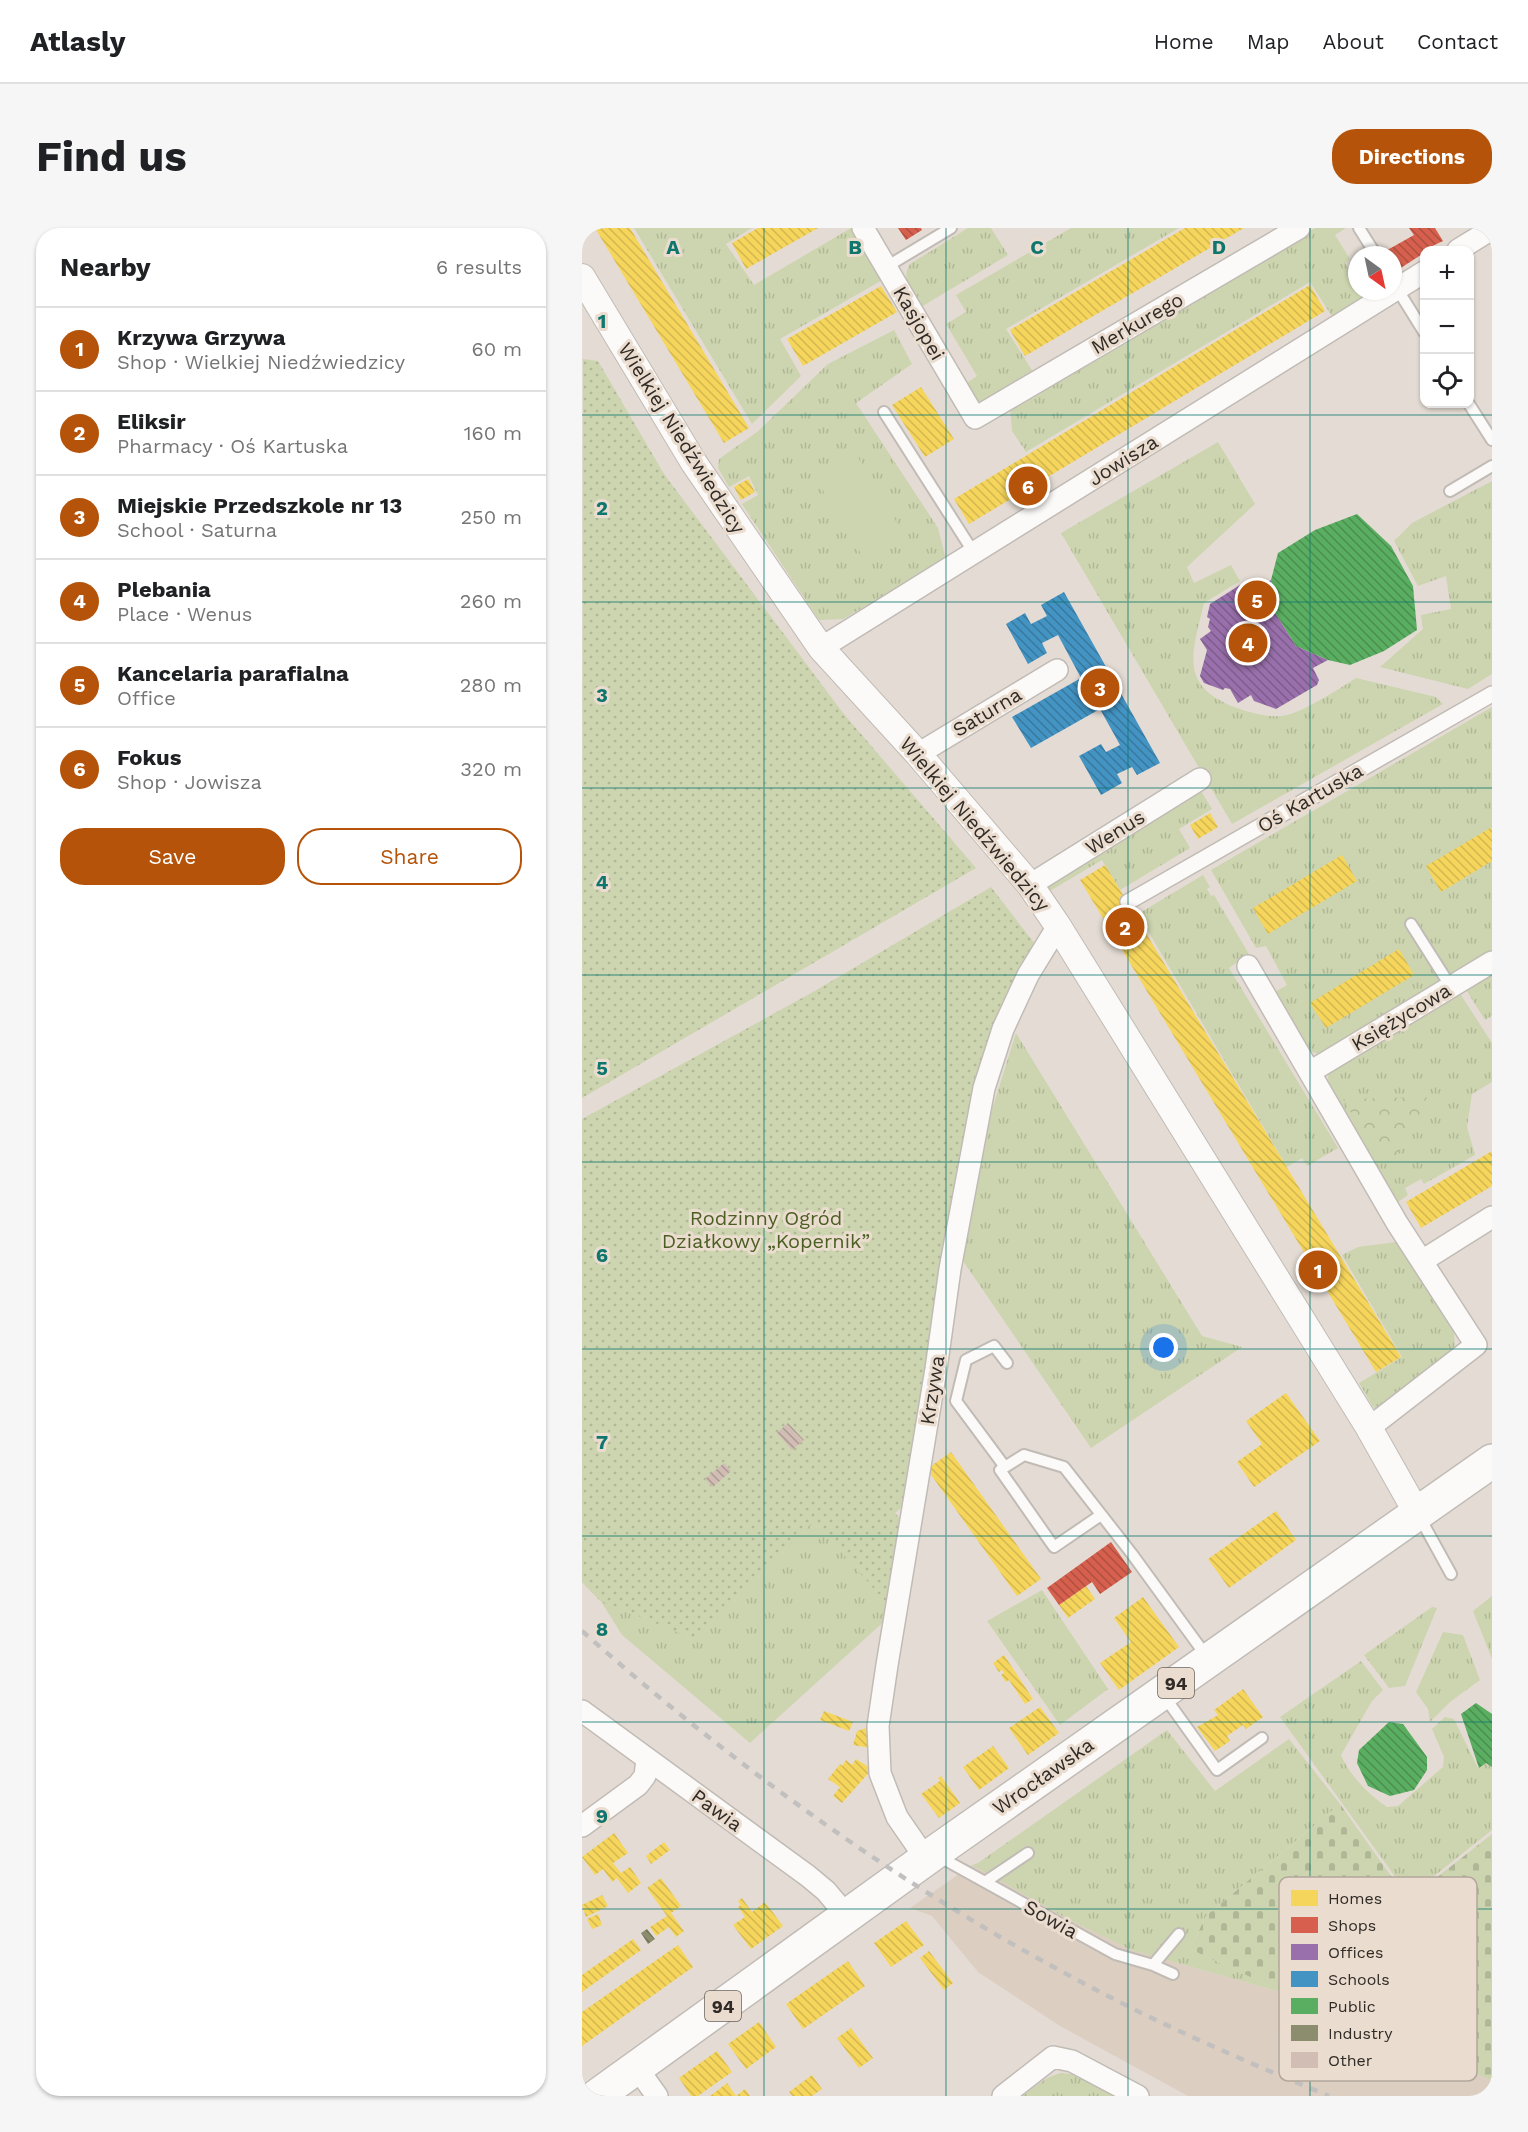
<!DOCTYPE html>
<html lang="en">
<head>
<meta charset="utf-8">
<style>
	body { margin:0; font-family:"Work Sans",sans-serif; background:#f6f6f6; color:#202124 }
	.controls { position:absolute; right:18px; top:18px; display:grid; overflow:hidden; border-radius:12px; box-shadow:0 2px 4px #0004 }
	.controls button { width:54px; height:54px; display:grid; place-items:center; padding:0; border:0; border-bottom:2px solid #e0e0e0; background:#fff; color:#202124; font:30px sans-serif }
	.compass { position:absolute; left:766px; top:18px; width:54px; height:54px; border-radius:50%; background:#fff; box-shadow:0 2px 4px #0004; rotate:147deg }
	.you { position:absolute; left:582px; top:1120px; width:21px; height:21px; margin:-15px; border:4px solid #fff; border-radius:50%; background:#1a73e8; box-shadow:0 0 0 9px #1a73e833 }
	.badge { display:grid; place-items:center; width:39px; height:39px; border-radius:50%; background:#b45309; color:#fff; font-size:20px; font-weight:700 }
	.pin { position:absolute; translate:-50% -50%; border:3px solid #fff; box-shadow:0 2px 6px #0006 }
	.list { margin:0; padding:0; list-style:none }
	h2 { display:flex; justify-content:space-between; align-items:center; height:78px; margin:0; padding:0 24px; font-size:26px }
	h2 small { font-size:20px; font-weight:400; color:#757577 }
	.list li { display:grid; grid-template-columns:39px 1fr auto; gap:18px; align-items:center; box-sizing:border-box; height:84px; padding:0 24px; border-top:2px solid #e0e0e0 }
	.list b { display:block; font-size:22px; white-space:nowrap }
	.list p { margin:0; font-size:20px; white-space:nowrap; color:#757577 }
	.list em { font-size:20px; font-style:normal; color:#757577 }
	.actions { display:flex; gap:12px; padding:18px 24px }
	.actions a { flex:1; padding:14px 0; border:2px solid #b45309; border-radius:24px; text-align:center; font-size:21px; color:#b45309 }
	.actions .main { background:#b45309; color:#fff }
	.icon { flex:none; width:33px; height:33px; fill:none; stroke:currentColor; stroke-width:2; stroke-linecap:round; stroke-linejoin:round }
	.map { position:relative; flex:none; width:910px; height:1868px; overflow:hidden; border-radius:24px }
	header { display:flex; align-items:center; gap:36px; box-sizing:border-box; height:84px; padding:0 30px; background:#fff; border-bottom:2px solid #e0e0e0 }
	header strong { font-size:28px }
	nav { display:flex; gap:33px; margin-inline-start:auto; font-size:21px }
	.intro { display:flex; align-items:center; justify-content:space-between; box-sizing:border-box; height:144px; padding:0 36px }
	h1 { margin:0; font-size:42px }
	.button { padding:15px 27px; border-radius:24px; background:#b45309; color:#fff; font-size:21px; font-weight:700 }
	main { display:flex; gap:36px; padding:0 36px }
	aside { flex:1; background:#fff; border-radius:24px; box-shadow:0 2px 4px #0004 }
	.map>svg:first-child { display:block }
	.built { fill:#dccec1 }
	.grass { fill:url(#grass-tufts) }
	.forest { fill:url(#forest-crowns) }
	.cemetery { fill:url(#cemetery-stones) }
	.garden { fill:url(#garden-dots) }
	.pitch { fill:#ccd5af }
	.homes { fill:url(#homes-back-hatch) }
	.shops { fill:url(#shops-back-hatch) }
	.offices { fill:url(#offices-back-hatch) }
	.schools { fill:url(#schools-back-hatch) }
	.public { fill:url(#public-back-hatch) }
	.industry { fill:url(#industry-back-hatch) }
	.building { fill:url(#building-back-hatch) }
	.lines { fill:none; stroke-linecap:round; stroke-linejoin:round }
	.service-casing { stroke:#c1bbb5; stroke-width:14 }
	.pedestrian-casing { stroke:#c1bbb5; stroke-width:18 }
	.minor-casing { stroke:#c1bbb5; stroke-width:24 }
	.tertiary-casing { stroke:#c1bbb5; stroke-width:28 }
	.primary-casing { stroke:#c1bbb5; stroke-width:36 }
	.service { stroke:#fbfaf9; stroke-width:10 }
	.pedestrian { stroke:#fbfaf9; stroke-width:15 }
	.minor { stroke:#fbfaf9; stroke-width:21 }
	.tertiary { stroke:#fbfaf9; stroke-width:26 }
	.primary { stroke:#fbfaf9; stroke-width:33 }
	.rail { stroke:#c1c0be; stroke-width:4.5; stroke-dasharray:8 8; stroke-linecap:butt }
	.grid { fill:none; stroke:#0f766e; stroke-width:1.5; stroke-opacity:0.55 }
	.labels { text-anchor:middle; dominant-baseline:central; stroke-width:6; stroke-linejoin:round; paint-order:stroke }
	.shield { fill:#eadcce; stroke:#686058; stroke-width:1.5 }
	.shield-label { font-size:18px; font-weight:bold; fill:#302b26 }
	.street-label { font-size:20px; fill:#302b26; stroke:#eadcce }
	.park-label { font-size:20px; fill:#4c5f23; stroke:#eadcce }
	.key { fill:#eadcce; stroke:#b2a79c; stroke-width:1.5 }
	.key-label { font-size:16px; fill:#302b26 }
	.grid-label { font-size:20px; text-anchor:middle; font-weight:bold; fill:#0f766e; stroke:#eadcce; stroke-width:6; stroke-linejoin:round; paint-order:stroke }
</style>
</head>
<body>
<header>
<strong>Atlasly</strong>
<nav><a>Home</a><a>Map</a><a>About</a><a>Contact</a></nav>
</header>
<div class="intro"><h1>Find us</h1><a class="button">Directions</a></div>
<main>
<aside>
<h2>Nearby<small>6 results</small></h2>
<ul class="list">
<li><span class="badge">1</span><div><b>Krzywa Grzywa</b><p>Shop · Wielkiej Niedźwiedzicy</p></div><em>60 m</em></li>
<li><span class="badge">2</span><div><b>Eliksir</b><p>Pharmacy · Oś Kartuska</p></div><em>160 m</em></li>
<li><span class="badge">3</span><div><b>Miejskie Przedszkole nr 13</b><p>School · Saturna</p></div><em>250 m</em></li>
<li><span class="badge">4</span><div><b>Plebania</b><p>Place · Wenus</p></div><em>260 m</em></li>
<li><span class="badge">5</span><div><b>Kancelaria parafialna</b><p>Office</p></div><em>280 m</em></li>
<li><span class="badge">6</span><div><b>Fokus</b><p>Shop · Jowisza</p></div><em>320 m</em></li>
</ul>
<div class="actions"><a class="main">Save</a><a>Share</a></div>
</aside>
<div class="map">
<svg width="910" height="1868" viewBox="0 0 910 1868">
	<defs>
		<pattern id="grass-tufts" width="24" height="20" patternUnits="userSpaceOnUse" patternTransform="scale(1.5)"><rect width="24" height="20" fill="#ccd5af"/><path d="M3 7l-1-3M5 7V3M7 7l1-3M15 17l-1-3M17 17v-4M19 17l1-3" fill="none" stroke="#b0b796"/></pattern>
		<pattern id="forest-crowns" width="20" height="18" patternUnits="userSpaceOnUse" patternTransform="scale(1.5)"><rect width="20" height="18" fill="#ccd5af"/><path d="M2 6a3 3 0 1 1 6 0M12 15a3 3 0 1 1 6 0" fill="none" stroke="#b0b796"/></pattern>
		<pattern id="cemetery-stones" width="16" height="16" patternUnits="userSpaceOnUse" patternTransform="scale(1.5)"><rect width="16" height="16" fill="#ccd5af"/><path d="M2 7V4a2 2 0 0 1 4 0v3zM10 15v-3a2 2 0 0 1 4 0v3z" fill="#b0b796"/></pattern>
		<pattern id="garden-dots" width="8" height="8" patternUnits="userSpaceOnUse" patternTransform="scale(1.5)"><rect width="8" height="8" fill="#ccd5af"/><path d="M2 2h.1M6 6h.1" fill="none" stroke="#b0b796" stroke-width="1.8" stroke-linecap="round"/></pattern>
		<pattern id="homes-back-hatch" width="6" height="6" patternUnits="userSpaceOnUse" patternTransform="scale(1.5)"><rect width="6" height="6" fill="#f6d55c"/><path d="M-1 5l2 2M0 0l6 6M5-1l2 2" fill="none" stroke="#d3b750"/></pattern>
		<pattern id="shops-back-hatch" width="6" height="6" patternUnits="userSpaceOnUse" patternTransform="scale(1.5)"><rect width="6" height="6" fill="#d6604d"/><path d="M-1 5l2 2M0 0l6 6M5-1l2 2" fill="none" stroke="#ae4f40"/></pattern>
		<pattern id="offices-back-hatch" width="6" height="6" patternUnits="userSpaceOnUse" patternTransform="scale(1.5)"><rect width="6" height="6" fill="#9970ab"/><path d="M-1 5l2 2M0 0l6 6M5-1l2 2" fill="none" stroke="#7d5c8b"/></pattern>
		<pattern id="schools-back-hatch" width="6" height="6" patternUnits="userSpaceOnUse" patternTransform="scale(1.5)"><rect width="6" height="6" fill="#4393c3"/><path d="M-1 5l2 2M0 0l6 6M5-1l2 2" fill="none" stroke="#38789e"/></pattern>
		<pattern id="public-back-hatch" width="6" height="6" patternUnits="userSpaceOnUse" patternTransform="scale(1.5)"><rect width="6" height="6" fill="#5aae61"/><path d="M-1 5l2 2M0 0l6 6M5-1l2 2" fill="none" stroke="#4b8e50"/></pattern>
		<pattern id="industry-back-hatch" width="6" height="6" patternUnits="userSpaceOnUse" patternTransform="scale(1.5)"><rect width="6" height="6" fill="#8c8c6e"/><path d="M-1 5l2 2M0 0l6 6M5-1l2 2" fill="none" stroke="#73735a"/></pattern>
		<pattern id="building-back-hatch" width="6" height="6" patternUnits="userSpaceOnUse" patternTransform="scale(1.5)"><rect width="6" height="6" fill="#d2bdb5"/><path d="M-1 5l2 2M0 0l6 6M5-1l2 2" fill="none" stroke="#ab9a93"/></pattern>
	</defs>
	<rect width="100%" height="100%" fill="#e4dcd4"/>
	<!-- built -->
	<path class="built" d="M390,1637L482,1689L549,1722L706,1766L701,1770L910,1852V1868H606L478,1798L396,1744L350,1688L328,1680Z"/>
	<!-- grass -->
	<path class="grass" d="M52,0H170L144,16L172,57L269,0H273L302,51L198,111L219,148L170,196Z
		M386,0H409L426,27L339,79C330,64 318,52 328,36Z
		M489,0H597L424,101L453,147L403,175L394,173L382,157L395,148L364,96L384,84L374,67Z
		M733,0H764L753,7L768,31L763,35L775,53V63H781L786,71L753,93L728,54L444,224L430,203L428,179Z
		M312,102L330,136L274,175L356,300L364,332L261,391L237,392L160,276L176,267L167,248L147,259L136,240L137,231L175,204L246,136Z
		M636,214L673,276L605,339L612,355L649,337L658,353L622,375C610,426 596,458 655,480C669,485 690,491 705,487C724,482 757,461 774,450L854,469L861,476L650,596L479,305Z
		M910,253V446L886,461L798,439L841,401L839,387L869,381L864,348L836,358L812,313L830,295Z
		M910,479V723L738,826L722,822L691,765L705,757L684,718L674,720L629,642Z
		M616,558L630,581L597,601L608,620L538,662L520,632L468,663L461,652Z
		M621,647L628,659L625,661L629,668L632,667L667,726L647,740L756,920L725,938L720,930L705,939L556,686Z
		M910,739V788L903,792L881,757Z
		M877,764L910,815V854L890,866L885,899L893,927L842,956L839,951L823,960L826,967L813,976L747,860L746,848L749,843Z
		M434,805L620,1108L660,1119L509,1220L379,1030L399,917Z
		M814,1014L872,1103L873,1126L797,1182L791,1179L777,1155L820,1129L760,1027L776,1019Z
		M232,1292L307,1378V1389L168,1515L40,1407L18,1372L112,1410Z
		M460,1362L526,1461L478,1497L405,1393Z
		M910,1368V1431L891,1383Z
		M850,1379L855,1380L823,1458L807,1460L782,1427Z
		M861,1404L881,1407L898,1452L868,1474L848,1494L846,1481L834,1464Z
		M779,1433L801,1462L790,1473L759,1527C768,1548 787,1567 805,1579L816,1578L861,1539L862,1529L850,1501L863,1489L872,1491L896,1540L904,1535L910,1539V1602L827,1668L698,1489Z
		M585,1502L633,1563L707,1511L758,1576L624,1688L608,1721L706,1766L549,1722L482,1689L390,1637L396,1635Z
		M478,1845L490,1846L533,1868H440L465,1850Z"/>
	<!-- forest -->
	<path class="forest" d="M845,869C836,888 821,933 799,936L761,871Z"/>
	<!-- cemetery -->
	<path class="cemetery" d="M758,1576L826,1672L910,1606V1852L701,1770L705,1766L608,1721L624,1688Z"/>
	<!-- garden -->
	<path class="garden" d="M1,131L16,133L82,246L261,485L394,640L0,870Z
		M409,659L453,716L410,815L325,1275L313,1285L323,1296L307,1378L232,1293L112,1411L17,1372L0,1354V891L231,764Z"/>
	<!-- pitch -->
	<path class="pitch" d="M274,226L324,310L284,334L233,249Z"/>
	<!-- homes -->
	<path class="homes" d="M13,0H48L167,200L142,215Z
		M176,0H236L164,41L150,15Z
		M603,0H662L443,128L428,102Z
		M775,32V49L768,37Z
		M728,57L743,83L387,296L372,271Z
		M299,58L315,84L221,138L205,111Z
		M339,159L372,211L343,229L310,177Z
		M166,251L173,264L159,272L152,259Z
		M628,585L636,599L616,611L608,597Z
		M910,599V633L859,664L844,638Z
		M760,627L775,653L686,706L671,680Z
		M523,637L819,1129L794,1144L498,652Z
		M817,721L832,747L744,800L728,775Z
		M910,923V958L839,1000L824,974Z
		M704,1165L738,1213L672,1259L655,1234L680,1216L664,1193Z
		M369,1224L459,1351L435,1368L345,1241Z
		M694,1283L714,1312L647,1360L626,1331Z
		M504,1358L513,1371L486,1390L477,1377Z
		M561,1369L597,1419L537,1462L518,1435L549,1414L532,1390Z
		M422,1427L451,1471L443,1476L427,1452L424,1454L419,1447L422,1445L420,1442L417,1444L411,1435Z
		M661,1461L681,1489L664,1501L661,1497L645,1508L648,1513L633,1523L615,1499L636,1487L632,1482Z
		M458,1479L477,1505L446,1527L427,1500Z
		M242,1483L271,1494L267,1503L238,1492Z
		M290,1498L288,1520L271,1517L275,1503Z
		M411,1518L427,1540L397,1562L381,1539Z
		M274,1531L290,1541L260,1575L251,1568L258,1559L246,1551L258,1536L260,1538L264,1532L270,1537Z
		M359,1548L378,1575L357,1590L339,1566L358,1553L356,1550Z
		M32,1605L46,1625L31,1635L39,1645L48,1639L59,1655L46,1665L35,1650L30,1654L21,1641L13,1647L0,1629Z
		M82,1614L88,1622L69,1636L64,1628Z
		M79,1650L99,1678L89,1685L102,1703L94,1709L87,1699L74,1708L68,1699L85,1688L65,1660Z
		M20,1667L26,1678L4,1689L0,1677Z
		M160,1670L170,1684L183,1674L201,1698L169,1721L151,1697L163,1689L156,1679L159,1677L156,1673Z
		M16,1686L20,1697L10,1701L5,1691Z
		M324,1693L342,1717L309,1739L292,1715Z
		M51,1711L59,1722L0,1764V1747Z
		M96,1717L111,1739L0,1818V1784Z
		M347,1723L371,1755L362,1762L338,1730Z
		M266,1733L283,1758L221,1801L204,1776Z
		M177,1794L194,1819L164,1841L146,1816Z
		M269,1800L291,1830L277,1840L255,1810Z
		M135,1823L150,1844L116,1868H109L97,1850Z
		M230,1847L240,1861L230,1868H210L207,1864Z
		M145,1855L154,1868L163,1861L168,1868H128Z"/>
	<!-- shops -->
	<path class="shops" d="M316,0H339L340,2L324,12Z
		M827,0H853L861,13L842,22V25L811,45V27L800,25L832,7Z
		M529,1314L550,1344L518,1366L510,1354L477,1377L465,1360Z"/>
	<!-- offices -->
	<path class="offices" d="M689,352L692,383L714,418L746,432L731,440L737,452L735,457L694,481L672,473L669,467L656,475L648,461L643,460L641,462L622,455L618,448L625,422L618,411L629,403L626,399L628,391L625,389L628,376L658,357L663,358L668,366Z"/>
	<!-- schools -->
	<path class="schools" d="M482,364L578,535L555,547L550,539L535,546L540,555L519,567L497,528L519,516L524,524L538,517L518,481L449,520L430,489L499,450L476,407L460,415L465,425L446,436L424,396L443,385L449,396L465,388L459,377Z"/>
	<!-- public -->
	<path class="public" d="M775,286L809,318L831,358L835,402L802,423L768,437L746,432L714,418L692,383L689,352L696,325L733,302Z
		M894,1475L910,1486V1539L904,1535L897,1540L879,1486Z
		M807,1494L821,1496L845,1529V1542L832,1562L808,1568L786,1558L775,1535L777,1522Z"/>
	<!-- industry -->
	<path class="industry" d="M65,1701L73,1711L66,1716L59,1705Z"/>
	<!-- building -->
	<path class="building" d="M206,1195L222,1212L210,1222L195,1205Z
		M142,1235L149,1243L131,1259L123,1251Z"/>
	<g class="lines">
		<defs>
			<path id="service" d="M777,0L794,27
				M304,39L369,0
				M814,59L842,104
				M887,176L910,212
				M302,184L392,325
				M868,263L910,238
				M829,696L869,759
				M423,1239L374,1173L384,1132L412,1118L425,1135
				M519,1287L472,1319L418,1242L442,1227L482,1239L550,1326L625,1429
				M837,1288L869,1346
				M582,1468L635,1542L680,1510
				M356,1628L533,1726L571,1737L591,1746
				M403,1654L446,1625
				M571,1737L597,1706"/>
			<path id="pedestrian" d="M546,674L910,466"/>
			<path id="minor" d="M281,0L393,190L717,0
				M876,22L910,1
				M239,420L842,44
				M336,526L475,442
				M448,657L618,551
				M666,738L815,995L894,1117L787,1200
				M728,844L910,734
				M840,1033L910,989
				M0,1483L226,1648L244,1663L265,1688
				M0,1598L56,1557L63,1548L65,1531
				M344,1631L315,1589L298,1545L296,1498L305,1437L354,1141L368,1041L402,860L421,801L446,747L476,698
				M55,1840L75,1868
				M421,1868L471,1829L490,1833L556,1868"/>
			<path id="tertiary" d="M0,49L112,235L239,420L336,526L448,657L476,698L787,1200L835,1285"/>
			<path id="primary" d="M15,1868L352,1625L910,1233"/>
		</defs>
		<!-- service casing -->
		<use href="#service" class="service-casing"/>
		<!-- pedestrian casing -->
		<use href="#pedestrian" class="pedestrian-casing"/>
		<!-- minor casing -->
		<use href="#minor" class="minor-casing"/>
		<!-- tertiary casing -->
		<use href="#tertiary" class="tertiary-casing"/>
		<!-- primary casing -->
		<use href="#primary" class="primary-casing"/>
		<!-- service -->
		<use href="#service" class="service"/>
		<!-- pedestrian -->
		<use href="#pedestrian" class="pedestrian"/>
		<!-- minor -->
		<use href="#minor" class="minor"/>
		<!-- tertiary -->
		<use href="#tertiary" class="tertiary"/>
		<!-- primary -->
		<use href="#primary" class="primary"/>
		<!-- rail -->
		<path class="rail" d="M0,1403C150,1536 315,1656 492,1750C574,1795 660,1832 747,1868"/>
	</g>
	<!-- grid -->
	<path class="grid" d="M182,0V1868M364,0V1868M546,0V1868M728,0V1868M0,187H910M0,374H910M0,560H910M0,747H910M0,934H910M0,1121H910M0,1308H910M0,1494H910M0,1681H910"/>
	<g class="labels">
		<!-- shield labels -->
		<g class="shield">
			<rect x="576" y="1440" width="36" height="30" rx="4.5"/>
			<rect x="123" y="1763" width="36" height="30" rx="4.5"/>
		</g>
		<g class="shield-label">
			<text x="594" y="1455">94</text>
			<text x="141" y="1778">94</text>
		</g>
		<!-- street labels -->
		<g class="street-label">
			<text transform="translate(337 95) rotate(60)">Kasjopei</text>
			<text transform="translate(555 95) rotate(-30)">Merkurego</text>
			<text transform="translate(100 210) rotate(58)">Wielkiej Niedźwiedzicy</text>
			<text transform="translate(541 232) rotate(-32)">Jowisza</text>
			<text transform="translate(405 484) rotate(-31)">Saturna</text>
			<text transform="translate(728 570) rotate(-30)">Oś Kartuska</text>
			<text transform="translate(393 596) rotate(50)">Wielkiej Niedźwiedzicy</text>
			<text transform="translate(533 604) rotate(-32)">Wenus</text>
			<text transform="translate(819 789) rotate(-31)">Księżycowa</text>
			<text transform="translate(350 1162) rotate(-81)">Krzywa</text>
			<text transform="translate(461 1548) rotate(-35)">Wrocławska</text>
			<text transform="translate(135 1582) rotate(36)">Pawia</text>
			<text transform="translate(469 1691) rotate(29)">Sowia</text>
		</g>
		<!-- park labels -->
		<g class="park-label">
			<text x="184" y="990">Rodzinny Ogród<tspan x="184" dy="23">Działkowy „Kopernik”</tspan></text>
		</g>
	</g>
	<!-- legend -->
	<rect x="697" y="1649" width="198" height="204" rx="9" class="key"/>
	<rect x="709" y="1662" width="27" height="16" fill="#f6d55c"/>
	<rect x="709" y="1689" width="27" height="16" fill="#d6604d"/>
	<rect x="709" y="1716" width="27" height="16" fill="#9970ab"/>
	<rect x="709" y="1743" width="27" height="16" fill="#4393c3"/>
	<rect x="709" y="1770" width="27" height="16" fill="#5aae61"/>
	<rect x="709" y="1797" width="27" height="16" fill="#8c8c6e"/>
	<rect x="709" y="1824" width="27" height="16" fill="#d2bdb5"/>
	<g class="key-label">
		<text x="746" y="1676">Homes</text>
		<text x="746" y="1703">Shops</text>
		<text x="746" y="1730">Offices</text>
		<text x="746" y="1757">Schools</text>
		<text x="746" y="1784">Public</text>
		<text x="746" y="1811">Industry</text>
		<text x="746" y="1838">Other</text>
	</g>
	<g class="grid-label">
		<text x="91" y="26">A</text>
		<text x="273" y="26">B</text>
		<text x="455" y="26">C</text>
		<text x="637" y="26">D</text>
		<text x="20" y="100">1</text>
		<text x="20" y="287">2</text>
		<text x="20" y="474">3</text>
		<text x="20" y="661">4</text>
		<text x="20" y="847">5</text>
		<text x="20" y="1034">6</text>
		<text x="20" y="1221">7</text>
		<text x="20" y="1408">8</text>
		<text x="20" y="1595">9</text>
	</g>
</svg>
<div class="controls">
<button>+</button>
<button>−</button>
<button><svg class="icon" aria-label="locate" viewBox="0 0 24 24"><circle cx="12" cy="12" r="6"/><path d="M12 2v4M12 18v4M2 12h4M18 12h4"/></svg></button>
</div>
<svg class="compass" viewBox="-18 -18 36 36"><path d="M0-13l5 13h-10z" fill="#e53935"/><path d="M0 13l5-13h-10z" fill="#757577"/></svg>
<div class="you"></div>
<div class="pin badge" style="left:736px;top:1042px">1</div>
<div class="pin badge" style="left:543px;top:699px">2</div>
<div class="pin badge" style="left:518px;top:460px">3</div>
<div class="pin badge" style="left:666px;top:415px">4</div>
<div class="pin badge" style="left:675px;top:372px">5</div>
<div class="pin badge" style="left:446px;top:258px">6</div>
</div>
</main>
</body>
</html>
